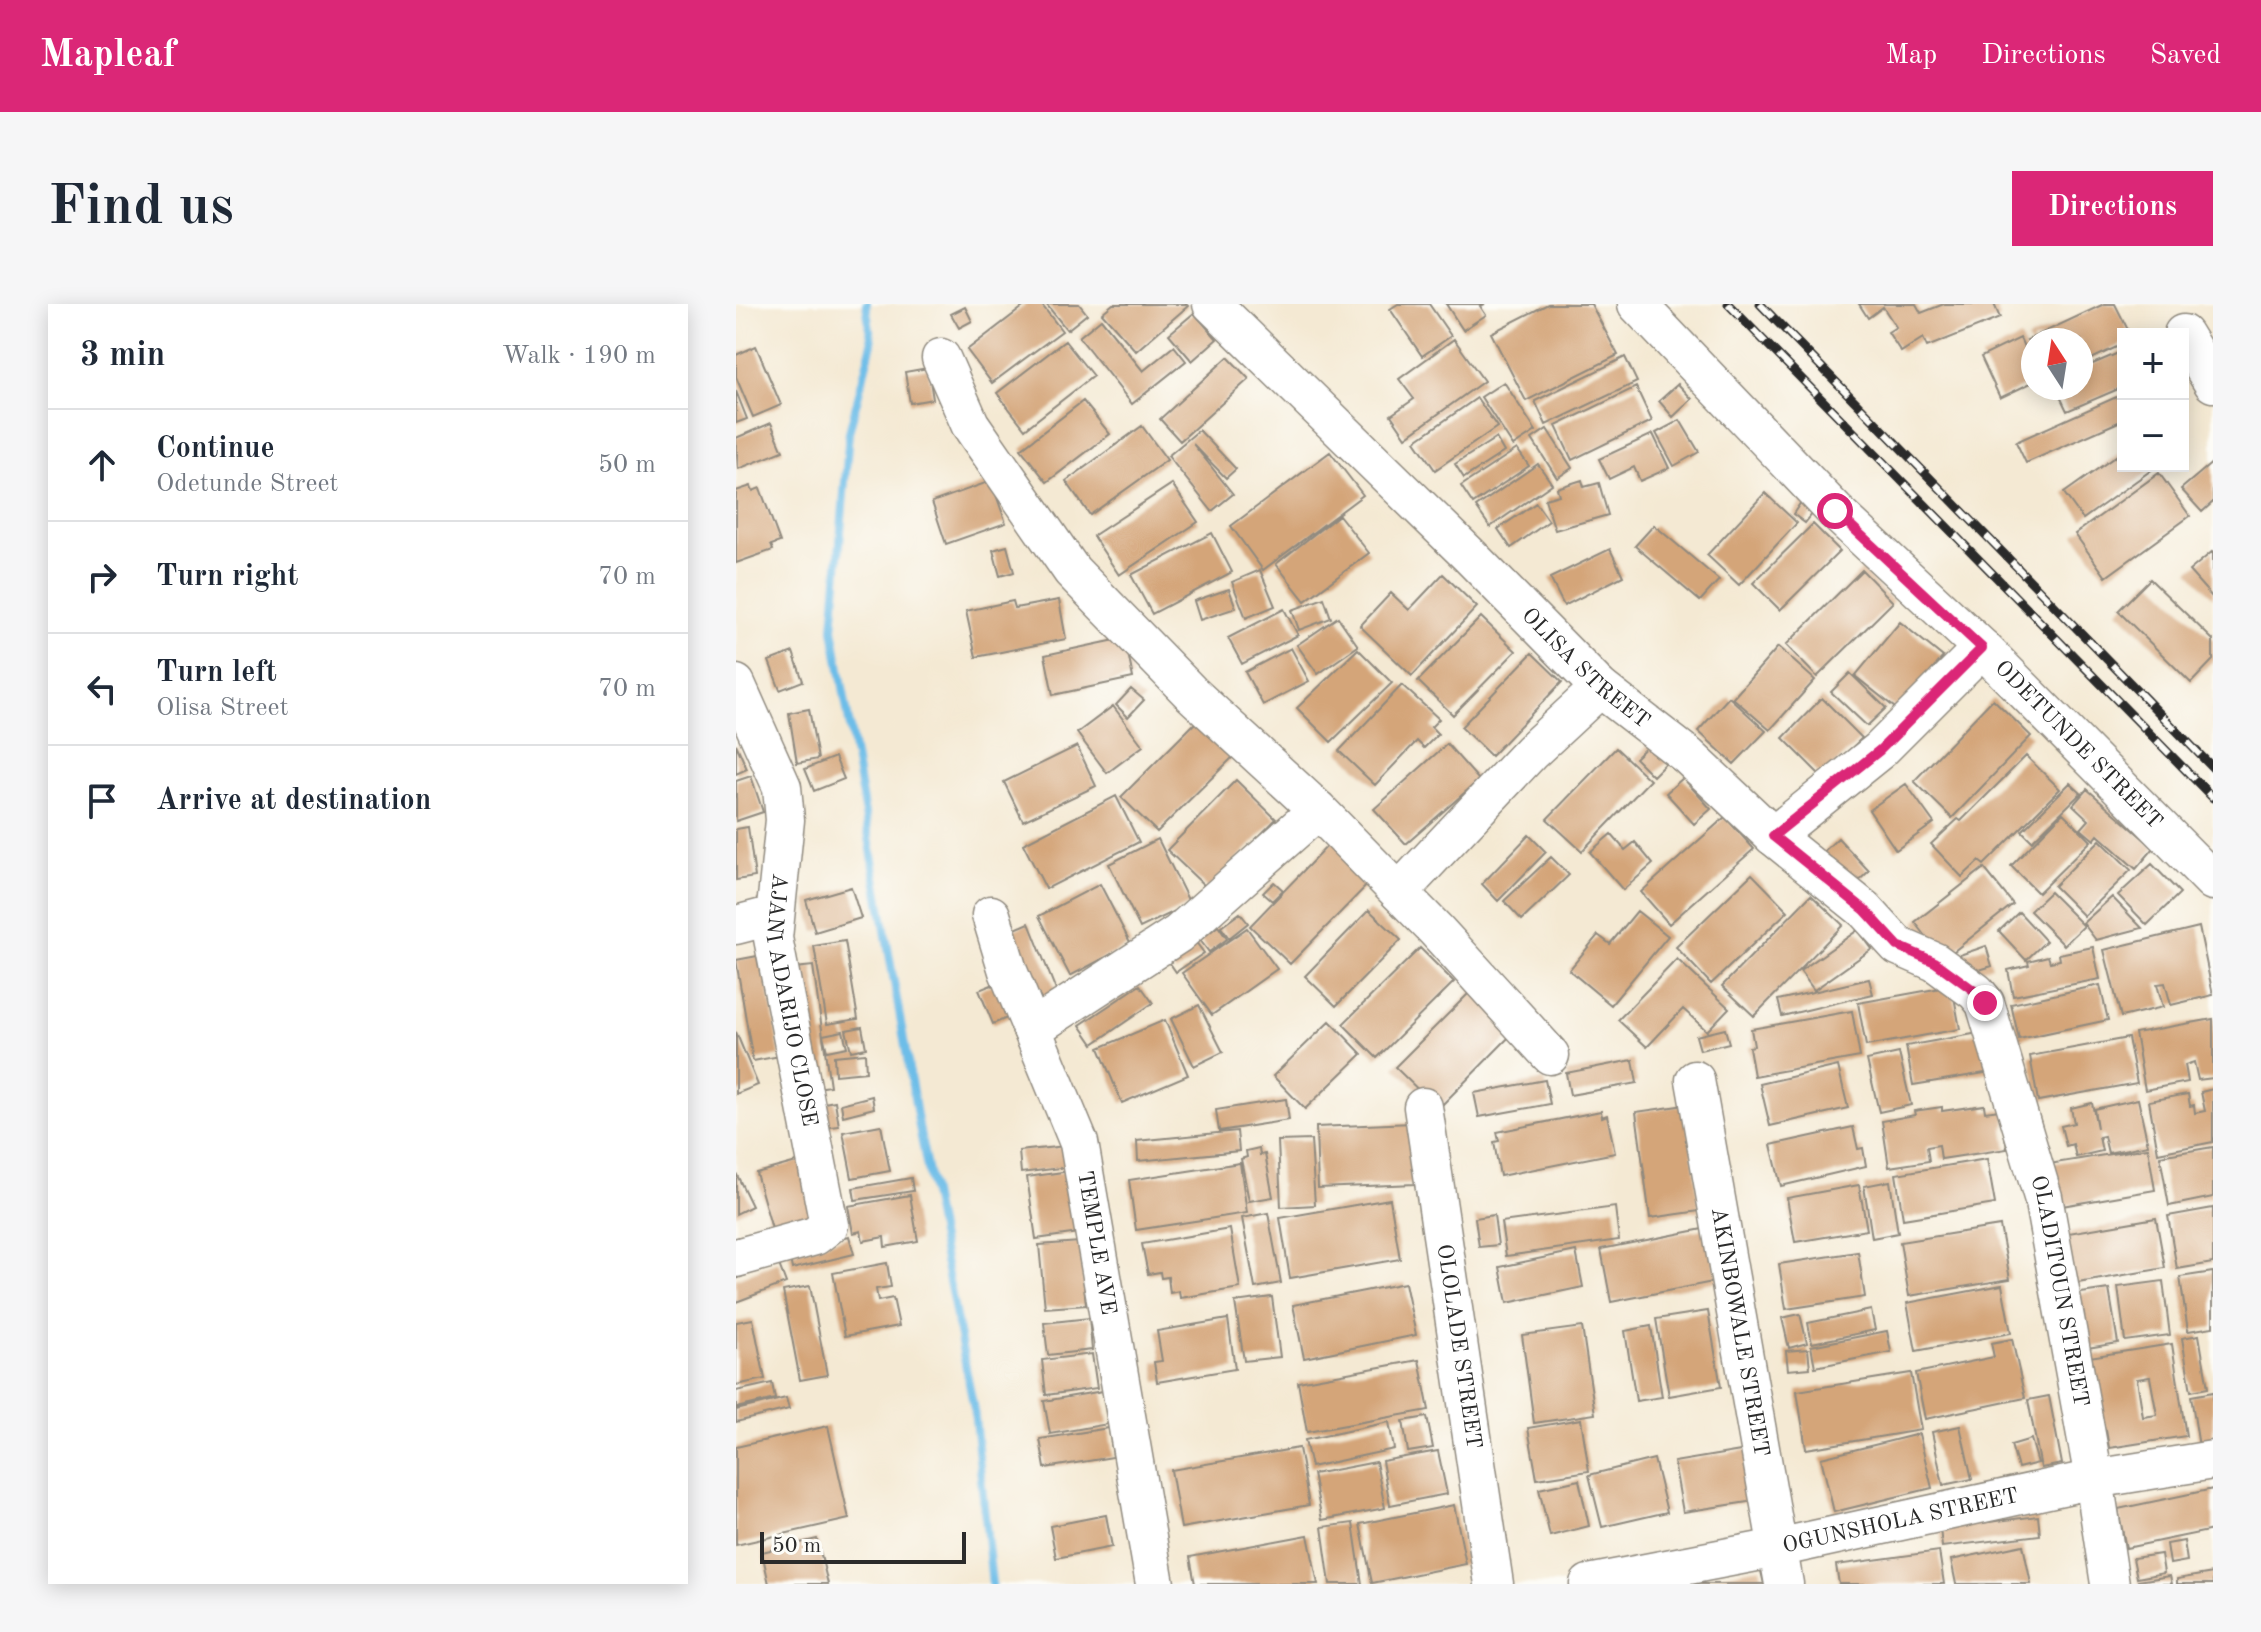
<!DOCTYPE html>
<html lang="en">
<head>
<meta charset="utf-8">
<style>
	body { margin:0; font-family:"Old Standard TT",serif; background:#f6f6f7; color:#1f2937 }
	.controls { position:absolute; right:24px; top:24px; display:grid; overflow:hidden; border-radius:0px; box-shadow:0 4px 20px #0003 }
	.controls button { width:72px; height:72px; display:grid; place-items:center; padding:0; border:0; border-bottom:2px solid #e0e1e3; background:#fff; color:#1f2937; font:40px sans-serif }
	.compass { position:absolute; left:1285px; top:24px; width:72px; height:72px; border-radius:50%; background:#fff; box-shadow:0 4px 20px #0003; rotate:348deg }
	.scale { position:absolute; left:24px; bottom:20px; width:206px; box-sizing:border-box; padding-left:8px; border:4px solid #2b2b2b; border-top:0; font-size:22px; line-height:28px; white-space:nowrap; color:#2b2b2b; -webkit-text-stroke:6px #fdfcf7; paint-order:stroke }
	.stop { position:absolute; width:24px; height:24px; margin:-18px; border:6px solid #db2777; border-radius:50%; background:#fff }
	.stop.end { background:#db2777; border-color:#fff; box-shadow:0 2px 8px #0008 }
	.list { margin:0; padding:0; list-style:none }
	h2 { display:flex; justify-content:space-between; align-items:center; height:104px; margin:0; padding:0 32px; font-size:34px }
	h2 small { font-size:26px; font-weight:400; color:#747a83 }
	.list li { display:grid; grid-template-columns:52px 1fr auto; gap:24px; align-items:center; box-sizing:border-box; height:112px; padding:0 32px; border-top:2px solid #e0e1e3 }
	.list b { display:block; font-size:30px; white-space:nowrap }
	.list p { margin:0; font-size:26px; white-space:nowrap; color:#747a83 }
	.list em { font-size:26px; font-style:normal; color:#747a83 }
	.icon { flex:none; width:44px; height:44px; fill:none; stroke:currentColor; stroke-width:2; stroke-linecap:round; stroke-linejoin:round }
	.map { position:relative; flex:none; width:1477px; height:1280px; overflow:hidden; border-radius:0px }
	header { display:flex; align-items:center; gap:48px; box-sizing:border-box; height:112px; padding:0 40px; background:#db2777; color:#fff }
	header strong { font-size:38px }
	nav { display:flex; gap:44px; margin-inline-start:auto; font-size:28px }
	.intro { display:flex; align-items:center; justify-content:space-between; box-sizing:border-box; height:192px; padding:0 48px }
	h1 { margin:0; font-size:56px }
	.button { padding:20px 36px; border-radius:0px; background:#db2777; color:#fff; font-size:28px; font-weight:700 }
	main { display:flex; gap:48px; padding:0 48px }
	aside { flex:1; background:#fff; border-radius:0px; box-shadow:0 4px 20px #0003 }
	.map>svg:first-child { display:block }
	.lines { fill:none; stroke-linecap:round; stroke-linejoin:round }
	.stream { stroke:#6dbde8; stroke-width:8 }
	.building { fill:#d4a579; fill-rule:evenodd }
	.minor-casing { stroke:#908a7f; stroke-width:41 }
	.minor { stroke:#fff; stroke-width:38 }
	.rail-casing { stroke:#2b2b2b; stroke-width:9 }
	.rail { stroke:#fdfcf7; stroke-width:6; stroke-dasharray:18; stroke-linecap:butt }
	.route { stroke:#db2777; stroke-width:10 }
	.labels { text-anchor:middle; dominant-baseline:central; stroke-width:6; stroke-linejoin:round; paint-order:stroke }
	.street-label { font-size:22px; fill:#2b2b2b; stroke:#fdfcf7 }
</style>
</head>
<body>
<header>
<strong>Mapleaf</strong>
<nav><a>Map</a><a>Directions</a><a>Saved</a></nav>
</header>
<div class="intro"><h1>Find us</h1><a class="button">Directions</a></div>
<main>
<aside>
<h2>3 min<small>Walk · 190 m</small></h2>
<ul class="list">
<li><svg class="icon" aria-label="ahead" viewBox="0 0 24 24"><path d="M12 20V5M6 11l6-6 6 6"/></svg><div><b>Continue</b><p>Odetunde Street</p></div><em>50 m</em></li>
<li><svg class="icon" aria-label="right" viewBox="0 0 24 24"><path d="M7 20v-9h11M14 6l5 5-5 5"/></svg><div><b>Turn right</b></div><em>70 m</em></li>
<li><svg class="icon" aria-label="left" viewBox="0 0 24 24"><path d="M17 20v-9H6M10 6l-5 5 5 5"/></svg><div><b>Turn left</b><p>Olisa Street</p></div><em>70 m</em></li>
<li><svg class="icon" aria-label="arrive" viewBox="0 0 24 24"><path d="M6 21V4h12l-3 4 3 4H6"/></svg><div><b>Arrive at destination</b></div></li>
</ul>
</aside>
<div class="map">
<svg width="1477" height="1280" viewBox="0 0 1477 1280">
	<rect width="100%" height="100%" fill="#fdfcf7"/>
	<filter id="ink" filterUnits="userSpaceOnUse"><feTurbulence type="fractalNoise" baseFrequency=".0125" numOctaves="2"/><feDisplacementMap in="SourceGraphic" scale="16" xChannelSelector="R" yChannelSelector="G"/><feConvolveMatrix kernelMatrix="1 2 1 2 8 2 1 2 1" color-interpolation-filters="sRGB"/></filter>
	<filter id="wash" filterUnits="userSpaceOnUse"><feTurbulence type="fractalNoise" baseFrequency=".006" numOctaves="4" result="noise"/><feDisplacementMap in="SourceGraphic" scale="32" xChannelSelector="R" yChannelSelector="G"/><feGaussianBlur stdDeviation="1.8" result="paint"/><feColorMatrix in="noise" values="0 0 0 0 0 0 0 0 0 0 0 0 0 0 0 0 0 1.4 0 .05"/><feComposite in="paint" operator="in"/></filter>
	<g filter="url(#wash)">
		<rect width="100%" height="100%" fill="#f4e9d3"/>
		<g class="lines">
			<!-- stream -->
			<path class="stream" d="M130,0L136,39L113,128L97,325L183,823L238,1105L256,1280"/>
		</g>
		<g id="blocks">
			<!-- building -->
			<path class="building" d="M291,0H305L326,27L256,79L231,46Z
				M310,0H343L351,10L331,26Z
				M377,0H450L452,2L400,47L366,9Z
				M662,0H693L715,32L686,52L654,5Z
				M710,0H749L744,2L750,11L727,26Z
				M812,0H855L882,51L790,97L755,29Z
				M1123,0H1180L1185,9L1208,0H1258L1264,14L1191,43L1187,34L1165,48L1152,28L1160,23L1147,3L1132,14Z
				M1368,0H1379L1394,30H1387V40L1345,60V36H1297V43L1291,36Z
				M229,3L236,17L223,24L215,10Z
				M458,9L481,35L456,57L433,30Z
				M365,15L407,67L438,42L450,57L396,100L343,33Z
				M1284,34L1297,63V78L1264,94L1245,53Z
				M718,35L748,77L670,133L655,111L678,95L663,75Z
				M329,37L357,72L289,125L261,89Z
				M20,42L45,101L17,113L0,73V51Z
				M1387,47V83L1331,107L1320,84H1345V65Z
				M492,53L513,75L444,137L424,115Z
				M889,53L901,78L810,121L799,97Z
				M192,64L197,95L174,99L169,68Z
				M768,78L800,127L777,142L745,93Z
				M942,80L956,95L937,113L923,97Z
				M900,83L916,117L836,156L820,122Z
				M0,87L11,115L0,119Z
				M1387,90V116L1290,159L1280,138Z
				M741,94L761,123L699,166L679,137Z
				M347,97L374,130L311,178L285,145Z
				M944,116L963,148L938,162L920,129Z
				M35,119L47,147L2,165L0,134Z
				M406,122L431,156L354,211L330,177Z
				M811,125L836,164L821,174L796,135Z
				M463,126L500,165L490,174L457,140L497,190L476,207L432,152Z
				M917,130L933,164L904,177L898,163L873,175L863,155Z
				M760,134L768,148L728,174L719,160Z
				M781,145L793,162L737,200L725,182Z
				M1387,147V162H1421L1347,215L1328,189Z
				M594,148L627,191L527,266L495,222Z
				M1477,158V198L1466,208L1445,185Z
				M802,160L816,180L754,223L740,203Z
				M1423,169L1454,212L1370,273L1339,230Z
				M846,176L848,183L863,179L872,211L819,226L809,195L823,191L821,184Z
				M255,177L270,219L210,240L196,198Z
				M436,180L462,218L383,271L357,232Z
				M15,182L17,187L24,184L44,238L35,241L37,246L0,259V187Z
				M1029,189L1061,219L1003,281L971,251Z
				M1067,195L1080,205L1069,219L1057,210Z
				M800,199L813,217L775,244L762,225Z
				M603,211L633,249L569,297L540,260Z
				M1077,220L1104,247L1044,306L1017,279Z
				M918,221L983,276L964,297L899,242Z
				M476,229L496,268L416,310L395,271Z
				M271,242L278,268L264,272L257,246Z
				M874,245L887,272L828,302L814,274Z
				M1477,247V294L1453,267Z
				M524,266L539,302L510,314L496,278Z
				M1126,266L1157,298L1081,373L1050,341Z
				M707,270L741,303L676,372L624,322L655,289L673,306Z
				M1414,275L1477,336V356L1455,379L1382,307Z
				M493,285L500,304L464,316L458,297Z
				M588,294L595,314L563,326L556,306Z
				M323,296L330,335L240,353L230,307L277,297L279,304Z
				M548,305L562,331L506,360L492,334Z
				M602,313L622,342L582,370L561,341Z
				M745,313L780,347L717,411L682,377Z
				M1164,318L1207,353L1163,407L1119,372Z
				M389,334L397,374L317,391L309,351Z
				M1042,343L1079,376L1034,426L997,394Z
				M555,344L573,377L527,401L509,368Z
				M622,345L656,379L595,438L561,404Z
				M57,348L67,377L44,386L33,357Z
				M796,349L826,378L755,452L725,423Z
				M1114,369L1150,404L1131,422L1095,388Z
				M666,381L703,415L695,423L702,430L688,444L681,437L639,481L603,447Z
				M395,385L408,396L392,413L380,401Z
				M993,393L1030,427L998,460L962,427Z
				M1086,394L1126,434L1086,473L1047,434Z
				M1257,395L1295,432L1216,514L1178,477Z
				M377,402L407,442L371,469L341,429Z
				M73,405L82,455L61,459L53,409Z
				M467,411L503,447L421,528L385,493Z
				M919,435L937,452L917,472L899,454Z
				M0,440L11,465L0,470Z
				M711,440L743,476L670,540L638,505Z
				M341,442L360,482L287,517L268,478Z
				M880,444L914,476L846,547L811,515Z
				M1290,452L1324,485L1248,561L1243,557L1226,573L1195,540L1222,515L1225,517Z
				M99,453L108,475L78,487L69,465Z
				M15,472L27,508L0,517V477Z
				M947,474L975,505L958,520L930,489Z
				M500,476L540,515L472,585L431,546Z
				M1334,479L1345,489L1296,537L1286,527Z
				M1170,480L1198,519L1160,546L1133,506Z
				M1351,485L1418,544L1400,565L1362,531L1358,536L1345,525L1353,516L1337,501Z
				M380,492L403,538L310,585L287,540Z
				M1327,509L1355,537L1302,589L1275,562Z
				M989,513L1018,545L933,620L905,588Z
				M12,523L19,573L0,576V525Z
				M875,530L889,546L899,538L917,560L887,586L854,548Z
				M793,531L810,548L762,597L746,580Z
				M599,534L639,573L554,660L514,622Z
				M1102,534L1133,567L1113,586L1082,553Z
				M422,535L454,600L404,624L373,560Z
				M1364,536L1395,566L1348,612L1318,582Z
				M815,553L833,571L786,616L768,597Z
				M1416,560L1444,589L1411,621L1382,591Z
				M1248,564L1277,600L1208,655L1179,618Z
				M1016,570L1052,607L975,680L940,643Z
				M538,578L547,586L536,597L527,589Z
				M364,580L395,640L334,672L303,612Z
				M115,583L125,614L79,628L70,596Z
				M1314,588L1348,622L1328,641L1294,607Z
				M1075,591L1107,621L1018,712L986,682Z
				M1376,593L1406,624L1360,636L1347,619Z
				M633,606L665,636L600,702L569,672Z
				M901,607L932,632L875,701L833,666L862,631L874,640Z
				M1283,608L1310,637L1290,656L1263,627Z
				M504,609L512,619L493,634L485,623Z
				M293,619L321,689L298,699L270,629Z
				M482,622L491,635L473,648L464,636Z
				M1463,623L1477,691L1435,701L1429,679L1421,680L1427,703L1385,713L1368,646Z
				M511,624L541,665L476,711L446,669Z
				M1122,626L1136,645L1078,686L1064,667Z
				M109,637L122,715L91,720L78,642Z
				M459,637L468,649L440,668L431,655Z
				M1250,642L1256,662L1224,672L1218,653Z
				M1357,643L1364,675L1277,692L1272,666L1293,661L1292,657L1312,652L1314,658L1324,656L1323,650Z
				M684,644L718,678L641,754L607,720Z
				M27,651L44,752L17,757L0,656Z
				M941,655L993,704L971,727L947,705L911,743L882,716Z
				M77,662L94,782L75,785L59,664Z
				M270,675L283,709L257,720L243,686Z
				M1133,675L1137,690L1046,712L1042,696Z
				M404,681L417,699L357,740L344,721Z
				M741,681L784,722L702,805L659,763Z
				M1364,681L1372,716L1283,735L1275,700Z
				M1216,682L1224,725L1130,742L1122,699Z
				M463,701L487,748L458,762L435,715Z
				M1116,707L1124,753L1018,772L1013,743L1018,742L1015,725Z
				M1477,715V774L1462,776L1458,758L1449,761L1452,778L1409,786L1399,729Z
				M429,716L452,771L386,799L363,744Z
				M594,717L626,750L569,805L537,772Z
				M126,723L130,744L115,747L110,726Z
				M989,725L993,739L964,746L960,732Z
				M107,727L111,743L91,747L87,731Z
				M1254,727L1261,767L1177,781L1170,742Z
				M0,728L22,781L0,790Z
				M1392,734L1401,779L1302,797L1294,752Z
				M129,749L130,768L99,771L98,752Z
				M1163,749L1175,801L1143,808L1131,756Z
				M897,756L901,779L834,791L830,769Z
				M1102,762L1112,804L1034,822L1024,780Z
				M809,776L814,800L743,813L738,789Z
				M1477,785V838L1422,849L1413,797L1452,790L1454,802L1458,801L1459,809L1469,807L1465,788Z
				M136,792L138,804L107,812L105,800Z
				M550,795L553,816L483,827L480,806Z
				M1402,795L1412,841L1372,849L1368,832L1363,833L1366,847L1340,853L1337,840L1330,842L1325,822L1338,819L1335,804L1356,799L1361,824L1358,805Z
				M99,797L103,822L81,825L77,801Z
				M950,801L964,907L914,914L900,808Z
				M1248,801L1249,808L1272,805L1268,827L1271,845L1205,855L1203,841L1191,843L1193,857L1153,863L1146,817L1179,811L1178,807L1206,803V807Z
				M865,807L866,813L871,811L879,849L764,872L758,838L763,837L761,828Z
				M677,819L679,880L582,884L580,823Z
				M145,821L154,867L116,874L107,828Z
				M1117,823L1122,845L1127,844L1130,862L1045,882L1035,841Z
				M501,827L503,847L402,857L401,837Z
				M575,836L579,901L545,903L542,837Z
				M339,841L341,862L285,869L283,847Z
				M1477,843V893L1433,902L1424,852Z
				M523,844L524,851L529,850L537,893L513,897L505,855L511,853L510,847Z
				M1412,844L1419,886L1320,903L1313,860Z
				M1251,855L1259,900L1167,915L1160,870Z
				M68,856L83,912L36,925L20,869Z
				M504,859L511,909L400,926L393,876Z
				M334,867L343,929L300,935L291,873Z
				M0,869L16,902L0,910Z
				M175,874L177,887L119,896L117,884Z
				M1154,877L1162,929L1136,934L1128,882Z
				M1123,881L1131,926L1059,938L1051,894Z
				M174,891L182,937L149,943L148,933L127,937L125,927L117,929L112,902Z
				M654,895L664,955L554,974L544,914Z
				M879,903L883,936L770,952L765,918Z
				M1477,904V959L1441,965L1432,912Z
				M532,909L545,979L519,984L506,914Z
				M758,911L762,941L743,943L739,914Z
				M1420,914L1429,964L1330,981L1321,931Z
				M1264,922L1274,975L1173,992L1164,938Z
				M972,924L982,977L875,998L865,945Z
				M494,925L504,984L444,994L443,987L434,989L432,973L425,974L424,968L412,970L406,940Z
				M113,932L118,950L56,965L53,950Z
				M344,938L350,1001L309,1004L303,941Z
				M840,947L847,983L771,999L764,963Z
				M1122,948L1129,993L1050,1005L1043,960Z
				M42,958L50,979L0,998V975Z
				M151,959L155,983L140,985L142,997L157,994L163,1022L109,1032L97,969Z
				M1477,968V1023L1452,1027L1444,973Z
				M1427,977L1434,1031L1389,1037L1382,983Z
				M669,979L680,1031L568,1054L557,1001Z
				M1266,981L1275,1029L1180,1047L1171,999Z
				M74,982L91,1071L64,1076L47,987Z
				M1373,985L1382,1039L1339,1046L1331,991Z
				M536,993L544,1053L508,1057L499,998Z
				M1135,1006L1139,1026L1076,1039L1072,1019Z
				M972,1007L985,1083L933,1092L920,1015Z
				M1064,1010L1071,1039L1053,1044L1046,1014Z
				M353,1014L356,1046L312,1051L308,1019Z
				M17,1015L29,1075L0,1081V1018Z
				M492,1015L499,1065L421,1078L418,1058L426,1057L421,1027Z
				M915,1022L926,1093L900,1097L889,1027Z
				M846,1023L859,1110L798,1119L786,1031Z
				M1151,1027L1155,1048L1079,1063L1075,1042Z
				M1463,1031L1472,1084L1455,1087L1446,1034Z
				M1276,1035L1289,1094L1189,1115L1180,1069L1258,1053L1255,1039Z
				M1436,1040L1450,1132L1373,1144L1370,1126L1359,1128L1347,1054ZM1414,1073L1421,1111L1407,1113L1401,1075Z
				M1072,1045L1074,1064L1052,1066L1050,1047Z
				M356,1050L361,1084L310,1091L306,1056Z
				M683,1056L693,1106L571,1128L562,1078Z
				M1175,1069L1185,1126L1070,1145L1061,1087Z
				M36,1079L39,1095L0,1104V1087Z
				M367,1087L372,1120L314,1130L308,1097Z
				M1477,1088V1148L1464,1149L1455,1092Z
				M1313,1092L1326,1160L1305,1164L1292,1096Z
				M50,1094L53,1105L0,1118V1106Z
				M691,1113L697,1144L672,1148L667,1117Z
				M845,1115L853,1167L801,1175L792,1124Z
				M653,1118L658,1145L575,1163L569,1136Z
				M92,1122L113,1215L0,1241V1143Z
				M1224,1122L1236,1175L1207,1181L1196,1128Z
				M373,1124L377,1153L309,1164L304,1135Z
				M1183,1130L1196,1184L1098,1208L1085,1154Z
				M1295,1135L1302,1159L1282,1164L1275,1141Z
				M563,1144L573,1201L445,1224L435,1166Z
				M1017,1145L1025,1196L947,1208L938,1158Z
				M702,1147L711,1190L654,1201L646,1157Z
				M918,1155L931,1208L866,1223L853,1171Z
				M640,1158L649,1204L586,1216L577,1170Z
				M843,1176L853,1222L814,1232L803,1185Z
				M1477,1185V1226L1390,1244L1382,1205Z
				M718,1201L730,1260L636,1279L624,1220Z
				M370,1211L376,1243L320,1254L314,1222Z
				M1302,1212L1304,1231L1206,1243L1204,1224Z
				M617,1219L626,1280H594L586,1223Z
				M572,1231L582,1280H459L454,1253Z
				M81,1235L92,1280H33L26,1248Z
				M1448,1237L1451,1257L1434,1260L1431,1240Z
				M1287,1241L1295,1280H1220L1215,1256Z
				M1203,1247L1208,1280H1103L1100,1261Z
				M1425,1250L1428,1269L1401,1274L1397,1254Z
				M1024,1263L1028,1280H950Z
				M1477,1269V1280H1441V1275Z
				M1434,1272L1436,1280H1403L1402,1277Z"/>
		</g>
	</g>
	<g filter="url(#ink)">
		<use href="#blocks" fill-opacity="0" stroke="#908a7f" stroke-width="2"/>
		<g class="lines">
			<defs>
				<g id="minor">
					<path id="s1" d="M476,0L733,251L864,384L952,452L1037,532L1129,606L1162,642L1199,658L1240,688L1249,699L1307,893L1358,1175L1374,1280"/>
					<path id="s2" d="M901,0L1099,207L1246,344L1477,577"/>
					<path d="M1447,30L1477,79"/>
					<path d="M205,54L234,120L336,267L456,390L582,506L700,626L814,751"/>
					<path id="s3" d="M0,380L46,483L49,516L37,634L93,921L79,932L0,954"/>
					<path d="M1037,532L1144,446L1246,344"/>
					<path d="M663,588L795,448L864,384"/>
					<path id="s4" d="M255,611L272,667L343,839L419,1280"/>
					<path d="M0,621L38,611"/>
					<path d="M296,725L442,630L582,506"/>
					<path id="s5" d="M959,776L1048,1280"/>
					<path id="s6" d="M687,803L758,1280"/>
					<path id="s7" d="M853,1280L1041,1244L1358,1175L1477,1156"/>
				</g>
			</defs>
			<!-- minor casing -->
			<use href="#minor" class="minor-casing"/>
			<!-- minor -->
			<use href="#minor" class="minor"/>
			<defs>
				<path id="rail" d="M992,0L1477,494
					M1024,0L1477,464"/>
			</defs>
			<!-- rail casing -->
			<use href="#rail" class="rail-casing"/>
			<!-- rail -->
			<use href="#rail" class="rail"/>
		</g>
	</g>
	<g class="lines" filter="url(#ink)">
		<!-- route -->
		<path class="route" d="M1099,207L1246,344L1144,446L1037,532L1129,606L1162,642L1199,658L1240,688L1249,699"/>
	</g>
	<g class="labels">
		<!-- street labels -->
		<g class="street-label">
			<text stroke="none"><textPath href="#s1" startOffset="522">OLISA STREET</textPath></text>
			<text stroke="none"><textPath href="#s2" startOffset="624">ODETUNDE STREET</textPath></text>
			<text stroke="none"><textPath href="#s3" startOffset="328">AJANI ADARIJO CLOSE</textPath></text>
			<text stroke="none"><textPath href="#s4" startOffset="346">TEMPLE AVE</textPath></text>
			<text stroke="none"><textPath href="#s1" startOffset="1344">OLADITOUN STREET</textPath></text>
			<text stroke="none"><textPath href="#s5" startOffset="256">AKINBOWALE STREET</textPath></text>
			<text stroke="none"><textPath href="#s6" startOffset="242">OLOLADE STREET</textPath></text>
			<text stroke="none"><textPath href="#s7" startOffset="318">OGUNSHOLA STREET</textPath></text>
		</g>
	</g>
</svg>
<div class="controls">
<button>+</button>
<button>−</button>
</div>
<svg class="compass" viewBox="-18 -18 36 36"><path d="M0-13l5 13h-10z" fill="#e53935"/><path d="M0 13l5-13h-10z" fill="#747a83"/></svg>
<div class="scale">50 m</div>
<div class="stop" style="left:1099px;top:207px"></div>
<div class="stop end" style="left:1249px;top:699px"></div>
</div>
</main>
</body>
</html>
